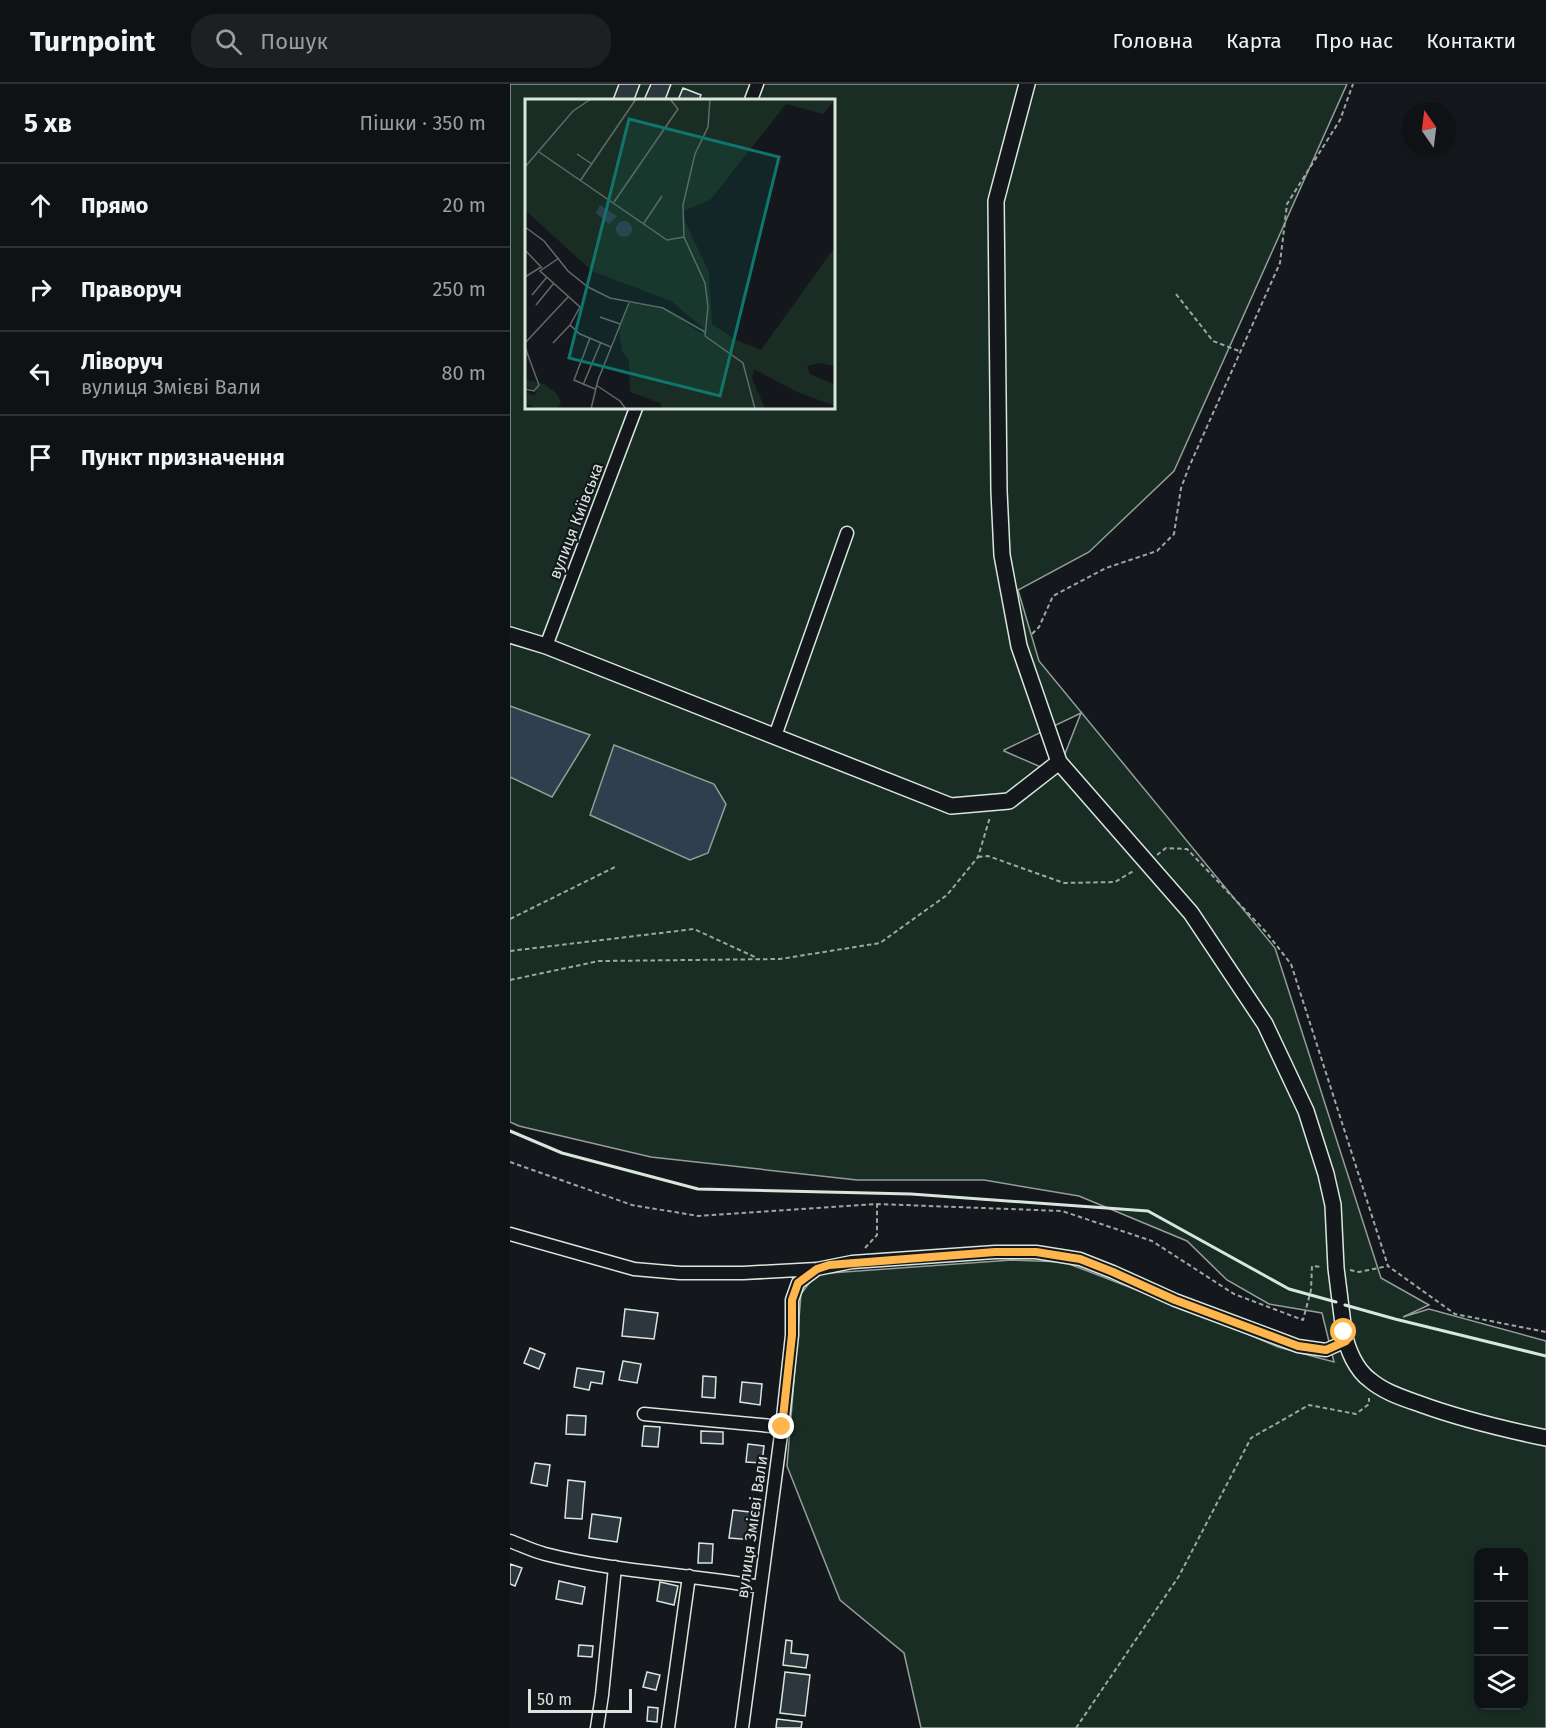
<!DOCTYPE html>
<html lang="uk">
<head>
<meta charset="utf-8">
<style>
	body { margin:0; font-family:"Fira Sans",sans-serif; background:#1d2022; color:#f1f3f6 }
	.controls { position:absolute; right:18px; bottom:18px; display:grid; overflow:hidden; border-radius:12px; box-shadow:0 3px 9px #0003 }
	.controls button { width:54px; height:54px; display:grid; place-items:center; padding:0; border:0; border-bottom:2px solid #2f3234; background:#0f1215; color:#f1f3f6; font:30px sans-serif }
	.compass { position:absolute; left:892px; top:18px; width:54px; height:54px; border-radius:50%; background:#0f1215; box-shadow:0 3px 9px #0003; rotate:346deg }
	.scale { position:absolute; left:18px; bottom:15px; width:104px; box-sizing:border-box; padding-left:6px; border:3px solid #d8e6dc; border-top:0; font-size:16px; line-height:21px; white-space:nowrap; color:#d8e6dc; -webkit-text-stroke:4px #14181c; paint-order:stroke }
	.stop { position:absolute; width:18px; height:18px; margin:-14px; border:4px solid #ffb74d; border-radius:50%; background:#fff }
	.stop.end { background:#ffb74d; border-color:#fff; box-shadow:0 2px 6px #0008 }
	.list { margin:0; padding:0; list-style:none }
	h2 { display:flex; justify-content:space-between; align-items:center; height:78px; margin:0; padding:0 24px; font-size:26px }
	h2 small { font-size:20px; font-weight:400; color:#9b9ea0 }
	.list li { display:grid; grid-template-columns:39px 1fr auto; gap:18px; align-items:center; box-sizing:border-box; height:84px; padding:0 24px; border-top:2px solid #2f3234 }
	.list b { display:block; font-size:22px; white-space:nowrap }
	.list p { margin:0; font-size:20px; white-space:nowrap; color:#9b9ea0 }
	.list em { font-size:20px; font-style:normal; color:#9b9ea0 }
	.icon { flex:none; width:33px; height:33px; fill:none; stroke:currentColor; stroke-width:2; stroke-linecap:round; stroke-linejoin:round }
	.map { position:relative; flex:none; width:1036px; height:1644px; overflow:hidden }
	header { display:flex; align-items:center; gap:36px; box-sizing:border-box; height:84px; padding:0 30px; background:#0f1215; border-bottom:2px solid #2f3234 }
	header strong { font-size:28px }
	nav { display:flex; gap:33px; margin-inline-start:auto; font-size:21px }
	.search { width:420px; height:54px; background:#1d2022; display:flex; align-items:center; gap:15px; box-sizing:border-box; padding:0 21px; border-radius:24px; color:#9b9ea0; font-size:22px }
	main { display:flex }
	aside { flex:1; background:#0f1215 }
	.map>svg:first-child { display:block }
	.green { fill:#1a2d24; stroke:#939e99; stroke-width:1.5; fill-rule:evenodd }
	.water { fill:#2f3f4d; stroke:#939e99; stroke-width:1.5 }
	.building { fill:#2c363c; stroke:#d8e6dc; stroke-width:1.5 }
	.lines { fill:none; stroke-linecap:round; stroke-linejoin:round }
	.minor-casing { stroke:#d8e6dc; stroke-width:15 }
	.tertiary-casing { stroke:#d8e6dc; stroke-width:18 }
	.path { stroke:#9da8a2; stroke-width:2; stroke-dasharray:4.5 3; stroke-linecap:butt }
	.minor { stroke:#14181c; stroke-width:12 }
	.tertiary { stroke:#14181c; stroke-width:15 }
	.wall { stroke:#d8e6dc; stroke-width:3 }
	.route { stroke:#ffb74d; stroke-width:8 }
	.labels { text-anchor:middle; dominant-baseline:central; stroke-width:4.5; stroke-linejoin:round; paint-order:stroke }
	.street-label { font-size:16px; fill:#d8e6dc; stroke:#14181c }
	.inset-road { fill:none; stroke:#626a69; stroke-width:1.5 }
	.view { fill:#0f766e; fill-opacity:0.15; stroke:#0f766e; stroke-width:3 }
	.inset-edge { fill:none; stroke:#d8e6dc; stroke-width:3 }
</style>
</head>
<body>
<header>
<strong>Turnpoint</strong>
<div class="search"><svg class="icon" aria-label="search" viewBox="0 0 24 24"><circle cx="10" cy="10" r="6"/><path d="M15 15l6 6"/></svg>Пошук</div>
<nav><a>Головна</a><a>Карта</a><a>Про нас</a><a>Контакти</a></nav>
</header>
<main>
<aside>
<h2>5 хв<small>Пішки · 350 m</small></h2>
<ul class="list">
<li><svg class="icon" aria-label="ahead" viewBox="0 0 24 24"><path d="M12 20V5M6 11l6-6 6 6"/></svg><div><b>Прямо</b></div><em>20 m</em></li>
<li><svg class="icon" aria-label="right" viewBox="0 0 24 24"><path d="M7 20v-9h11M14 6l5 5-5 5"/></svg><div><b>Праворуч</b></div><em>250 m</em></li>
<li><svg class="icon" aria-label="left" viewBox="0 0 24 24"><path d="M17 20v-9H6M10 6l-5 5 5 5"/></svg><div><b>Ліворуч</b><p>вулиця Змієві Вали</p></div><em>80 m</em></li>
<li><svg class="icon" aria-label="arrive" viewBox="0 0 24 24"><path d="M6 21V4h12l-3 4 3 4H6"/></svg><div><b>Пункт призначення</b></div></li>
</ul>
</aside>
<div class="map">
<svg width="1036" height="1644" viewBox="0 0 1036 1644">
	<rect width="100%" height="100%" fill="#14181c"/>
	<!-- green -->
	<path class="green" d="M0,0H837L664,387L579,468L508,506L529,577L765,864L871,1194L919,1221L893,1233L919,1225L1036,1257V1644H411L394,1569L330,1516L277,1382L291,1210L306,1190L502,1176L554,1178L697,1233L768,1263L824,1278L812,1229L759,1220L717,1196L677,1157L569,1112L474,1096H347L141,1073L9,1042L0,1038ZM16,16H324V324H16ZM571,629L547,690L494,667V666ZM969,1468H1014V1622H969Z"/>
	<!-- water -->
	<path class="water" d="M0,622L80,651L42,713L0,693Z
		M104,661L204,700L216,720L198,769L180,776L80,731Z"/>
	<!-- building -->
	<path class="building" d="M109,0H130L124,16H103Z
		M141,0H161L155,16H134Z
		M173,4L191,11L189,16H168Z
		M115,1225L148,1229L144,1255L112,1252Z
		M20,1264L35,1270L29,1285L14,1279Z
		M113,1277L131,1280L127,1299L109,1296Z
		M67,1284L94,1288L92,1300L81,1298L79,1306L64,1303Z
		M193,1292L206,1293L205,1314L192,1313Z
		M232,1298L252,1300L250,1321L230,1318Z
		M57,1331L76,1332L75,1351L56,1350Z
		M134,1342L150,1343L148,1363L132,1362Z
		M191,1347L213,1348V1360L191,1359Z
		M238,1360L254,1362L252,1379L236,1378Z
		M25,1379L40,1381L37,1402L21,1399Z
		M58,1396L75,1398L72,1435L55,1434Z
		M223,1426L248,1429L245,1456L219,1454Z
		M82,1430L111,1434L107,1458L79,1454Z
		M189,1459L203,1460L202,1479H188Z
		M0,1480L12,1484L5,1502L0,1500Z
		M49,1497L75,1503L72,1520L46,1515Z
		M150,1498L168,1502L164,1521L147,1517Z
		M276,1556L282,1557L281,1569L298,1571L296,1584L273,1581Z
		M69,1561L83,1562L82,1573L68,1572Z
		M137,1588L150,1591L146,1606L133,1603Z
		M275,1588L300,1591L295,1632L270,1629Z
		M138,1623L148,1624L147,1638L137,1637Z
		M267,1635L292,1638L291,1644H266Z"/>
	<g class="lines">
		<defs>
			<path id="minor" d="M241,16L247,0
				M36,562L126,324
				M265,652L337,449
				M0,1150L124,1185L170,1189H233L307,1185L342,1178L485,1168H526L570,1175L603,1188L665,1216L788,1262L816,1266L836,1257
				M134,1330L272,1343
				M0,1457C11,1461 23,1467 35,1470C105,1488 179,1490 250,1503
				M87,1644L92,1611L105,1483
				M158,1644L179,1492
				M232,1644L272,1343L282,1251V1216L288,1199L307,1185"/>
			<path id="tertiary" d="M517,0L486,117L489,407L492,471L509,562L549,678L681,829L755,940L796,1027L816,1090L823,1121L826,1184L834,1248C837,1265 846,1286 860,1296C874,1308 893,1314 910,1320C951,1335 993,1345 1036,1354
				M0,551L36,562L441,722L499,717L549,678"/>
		</defs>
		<!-- minor casing -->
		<use href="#minor" class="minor-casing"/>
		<!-- tertiary casing -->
		<use href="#tertiary" class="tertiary-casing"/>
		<!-- path -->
		<path class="path" d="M666,210L703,257L729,267
			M522,550L529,543L543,512L596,484L647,467L664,450L671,404L679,383L770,179L777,120L830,36L843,0
			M647,771L656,764L677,765L756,848L781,880L878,1182L945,1230L1036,1248
			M468,773L478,772L554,799L605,798L625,786
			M0,835L105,783
			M0,867L184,845L247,874
			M0,896L89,877L270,875L370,859L437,811L468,773L480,733
			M0,1078L122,1121L188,1132L367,1120L552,1127L642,1157L724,1210L793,1236L801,1206L802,1182L811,1183
			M355,1164L367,1151V1120
			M840,1186L849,1188L878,1182
			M566,1644L669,1492L741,1354L799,1321L846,1330L859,1320V1314"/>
		<!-- minor -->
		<use href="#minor" class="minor"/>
		<!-- tertiary -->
		<use href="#tertiary" class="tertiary"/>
		<!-- wall -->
		<path class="wall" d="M0,1047L52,1069L188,1105L401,1110L638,1127L779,1205L826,1218
			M835,1221L885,1235L1036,1272"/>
	</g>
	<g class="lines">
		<!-- route -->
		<path class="route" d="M272,1343L282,1251V1216L288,1199L307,1185L319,1181L485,1168H526L570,1175L603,1188L665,1216L788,1262L816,1266L836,1257L834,1248"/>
	</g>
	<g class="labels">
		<!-- street labels -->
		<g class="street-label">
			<text transform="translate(66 437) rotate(-69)">вулиця Київська</text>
			<text transform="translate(242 1443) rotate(-82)">вулиця Змієві Вали</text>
		</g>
	</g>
	<!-- overview -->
	<g transform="translate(15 15)">
		<rect width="310" height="310" fill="#14181c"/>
		<path d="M0,0H310L298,15L261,5L186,100L159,112L160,123L184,173L187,225L209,240L236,251L310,148V267L294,264L282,267L285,275L310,286V307L272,293L229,270L227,279L240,310H138L135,304L105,293L104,262L97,252L94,231L105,204L142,211L177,235V228L146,202L67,172L0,111ZM1,281L19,285L32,295L36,303L32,310H13L0,304V293L9,297L12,292L2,288Z" fill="#1a2d24"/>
		<path d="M75,106L92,117L84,125L71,114ZM91 130a8 8 0 1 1 16 0a8 8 0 1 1-16 0Z" fill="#2f3f4d"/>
		<path class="inset-road" d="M185,0L183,28L170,55L158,106L159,138L180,184L183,208L180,237L218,264L230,310M14,53L142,141L159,138M52,55L67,65M0,68L48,12L66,0M55,82L111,0M89,103L153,10L145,0M119,124L137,97M0,128L19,142L43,172L63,188L85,199L138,209L180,233M0,151L17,169M34,159L15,172L55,208L45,226L55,235L86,248M0,178L16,168M7,196L22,178M11,206L29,184M75,218L95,225M65,239L49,281L70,290M0,244L43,198M28,244L45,226M0,248L14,286L9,292L0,290M58,286L76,243M71,286L95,302L101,310M66,310L73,281L104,204"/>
		<path class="view" d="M104,20L254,58L195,297L44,259Z"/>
		<rect width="310" height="310" class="inset-edge"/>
	</g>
</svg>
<div class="controls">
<button>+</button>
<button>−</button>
<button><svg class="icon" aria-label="layers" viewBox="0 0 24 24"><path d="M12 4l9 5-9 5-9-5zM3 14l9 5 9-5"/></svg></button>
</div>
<svg class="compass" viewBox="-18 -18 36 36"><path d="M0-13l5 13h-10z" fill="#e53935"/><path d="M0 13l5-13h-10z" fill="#9b9ea0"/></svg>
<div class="scale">50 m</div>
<div class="stop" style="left:834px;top:1248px"></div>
<div class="stop end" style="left:272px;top:1343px"></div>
</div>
</main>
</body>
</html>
